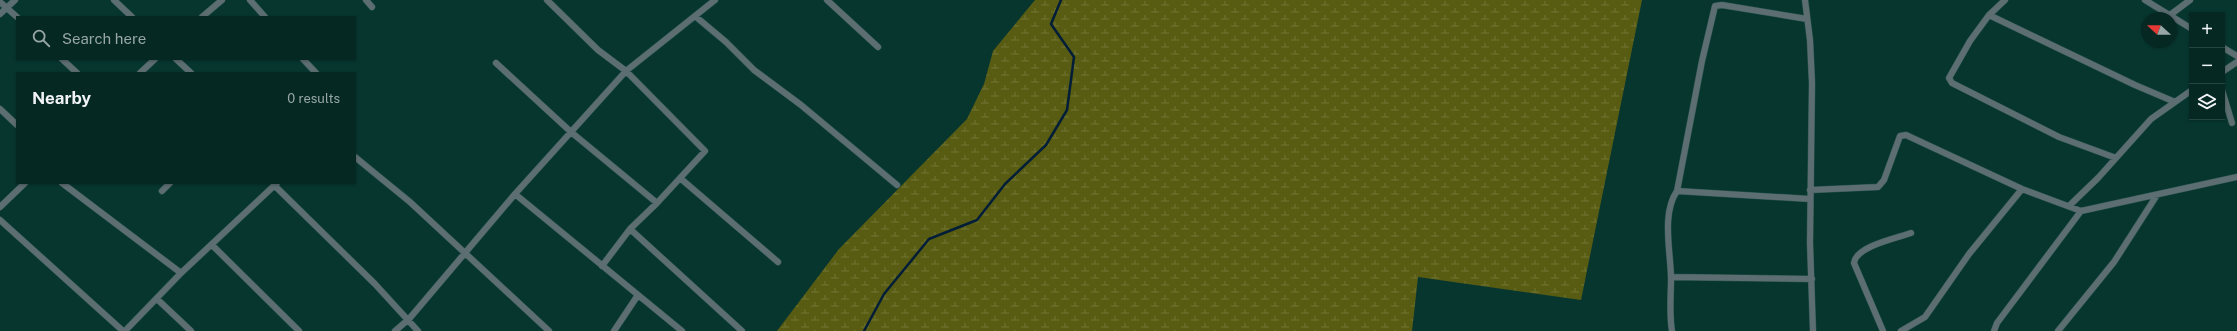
<!DOCTYPE html>
<html lang="en">
<head>
<meta charset="utf-8">
<style>
	body { margin:0; font-family:"Public Sans",sans-serif; background:#133430; color:#f1f3f6 }
	.controls { position:absolute; right:12px; top:12px; display:grid; overflow:hidden; border-radius:0px; box-shadow:0 1px 3px #0004 }
	.controls button { width:36px; height:36px; display:grid; place-items:center; padding:0; border:0; border-bottom:1px solid #264441; background:#052823; color:#f1f3f6; font:20px sans-serif }
	.compass { position:absolute; left:2141px; top:12px; width:36px; height:36px; border-radius:50%; background:#052823; box-shadow:0 1px 3px #0004; rotate:291deg }
	.list { margin:0; padding:0; list-style:none }
	h2 { display:flex; justify-content:space-between; align-items:center; height:52px; margin:0; padding:0 16px; font-size:17px }
	h2 small { font-size:13px; font-weight:400; color:#97a6a6 }
	.icon { flex:none; width:22px; height:22px; fill:none; stroke:currentColor; stroke-width:2; stroke-linecap:round; stroke-linejoin:round }
	.map { position:relative; flex:none; width:2237px; height:331px; overflow:hidden }
	.search { position:absolute; background:#052823; box-shadow:0 1px 3px #0004; left:16px; top:16px; width:340px; height:44px; display:flex; align-items:center; gap:10px; box-sizing:border-box; padding:0 14px; border-radius:0px; color:#97a6a6; font-size:15px }
	.panel { position:absolute; background:#052823; box-shadow:0 1px 3px #0004; left:16px; top:72px; width:340px; height:112px; border-radius:0px }
	.map>svg:first-child { display:block }
	.wetland { fill:url(#wetland-marsh) }
	.lines { fill:none; stroke-linecap:round; stroke-linejoin:round }
	.stream { stroke:#021d37; stroke-width:2.5 }
	.minor-casing { stroke:#27524b; stroke-width:7 }
	.minor { stroke:#5d6e73; stroke-width:6 }
</style>
</head>
<body>
<div class="map">
<svg width="2237" height="331" viewBox="0 0 2237 331">
	<defs>
		<pattern id="wetland-marsh" width="20" height="14" patternUnits="userSpaceOnUse"><rect width="20" height="14" fill="#585c12"/><path d="M1 5h8M5 5V1M11 12h8M15 12V8" fill="none" stroke="#6f7334"/></pattern>
	</defs>
	<rect width="100%" height="100%" fill="#07362f"/>
	<!-- wetland -->
	<path class="wetland" d="M1035,0H1642L1581,300L1418,277L1412,331H777L839,249L967,119L984,84L993,51Z"/>
	<g class="lines">
		<!-- stream -->
		<path class="stream" d="M864,331L884,294L929,239L977,220L1005,184L1046,145L1067,110L1074,57L1051,24L1061,0"/>
		<defs>
			<path id="minor" d="M114,0L132,17
				M250,0L265,17
				M366,0L372,7
				M827,0L878,47
				M1805,0L1810,40L1812,83L1810,243L1813,331
				M2005,0L1989,15L1970,41L1949,78L1952,83L2059,137L2116,158
				M2145,0L2192,29
				M0,2L17,17
				M0,14L15,0
				M1989,15L2135,85L2175,102
				M2170,15L2190,0
				M695,16L726,42L754,70L801,105L897,185
				M202,17L222,0
				M2222,47L2237,56
				M62,59L77,73
				M176,59L191,73
				M303,59L316,73
				M496,63L571,132L657,203
				M2222,72L2237,62
				M140,73L155,59
				M2222,90L2232,123
				M0,109L17,125
				M355,157L410,202L549,331
				M680,178L778,262
				M62,183L181,273
				M275,186L375,284L418,331
				M1810,190L1878,187L1884,180L1900,136L1906,135L2022,189L2081,211L2237,177
				M162,191L170,183
				M1677,191L1702,61L1715,6L1722,5L1807,19
				M515,194L682,331
				M2069,206L2098,178L2151,119L2192,90
				M0,207L25,183
				M0,220L123,331
				M630,229L742,331
				M212,245L299,331
				M602,266L630,229L657,203L705,151L626,71L715,0
				M1671,277L1812,279
				M157,299L191,331
				M125,331L181,273L277,183
				M395,331L409,319L515,194L626,71L598,50L547,0
				M614,331L638,295
				M1672,331C1669,314 1671,296 1671,279C1671,253 1661,214 1677,191L1810,199
				M1883,331L1854,263C1856,246 1897,238 1911,233
				M1901,331L1925,317L1969,254L2022,189
				M1994,331L1997,323L2081,211
				M2058,331L2114,262L2157,195"/>
		</defs>
		<!-- minor casing -->
		<use href="#minor" class="minor-casing"/>
		<!-- minor -->
		<use href="#minor" class="minor"/>
	</g>
</svg>
<div class="controls">
<button>+</button>
<button>−</button>
<button><svg class="icon" aria-label="layers" viewBox="0 0 24 24"><path d="M12 4l9 5-9 5-9-5zM3 14l9 5 9-5"/></svg></button>
</div>
<svg class="compass" viewBox="-18 -18 36 36"><path d="M0-13l5 13h-10z" fill="#e53935"/><path d="M0 13l5-13h-10z" fill="#97a6a6"/></svg>
<div class="search"><svg class="icon" aria-label="search" viewBox="0 0 24 24"><circle cx="10" cy="10" r="6"/><path d="M15 15l6 6"/></svg>Search here</div>
<section class="panel">
<h2>Nearby<small>0 results</small></h2>
<ul class="list">
</ul>
</section>
</div>
</body>
</html>
